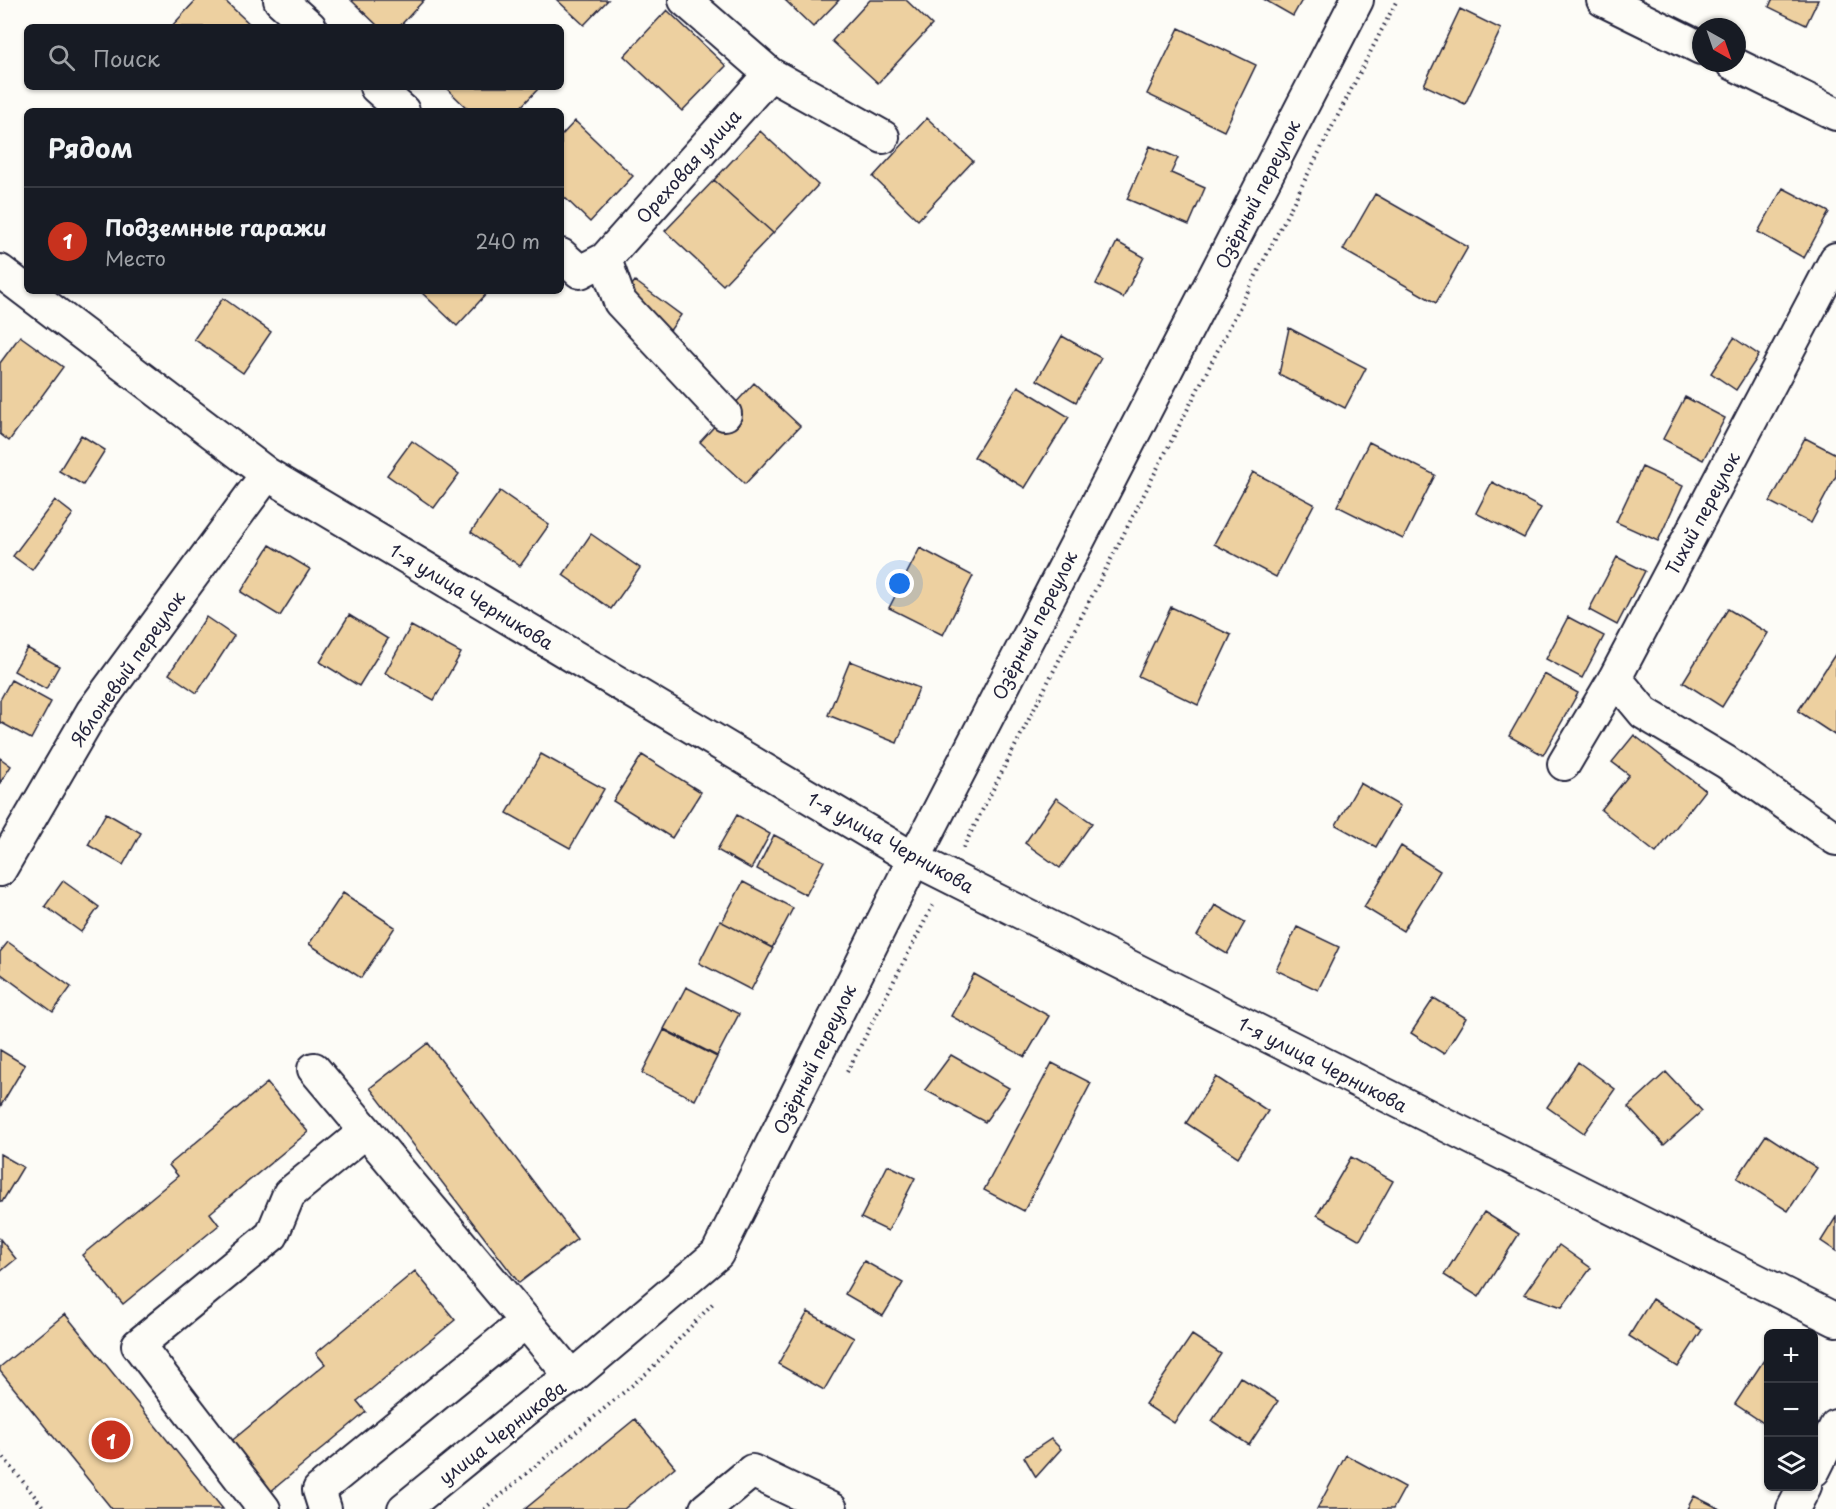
<!DOCTYPE html>
<html lang="ru">
<head>
<meta charset="utf-8">
<style>
	body { margin:0; font-family:"Playpen Sans",sans-serif; background:#20242c; color:#f1f3f6 }
	.controls { position:absolute; right:18px; bottom:18px; display:grid; overflow:hidden; border-radius:9px; box-shadow:0 2px 4px #0004 }
	.controls button { width:54px; height:54px; display:grid; place-items:center; padding:0; border:0; border-bottom:2px solid #363941; background:#171b24; color:#f1f3f6; font:30px sans-serif }
	.compass { position:absolute; left:1692px; top:18px; width:54px; height:54px; border-radius:50%; background:#171b24; box-shadow:0 2px 4px #0004; rotate:140deg }
	.you { position:absolute; left:900px; top:584px; width:21px; height:21px; margin:-15px; border:4px solid #fff; border-radius:50%; background:#1a73e8; box-shadow:0 0 0 9px #1a73e833 }
	.badge { display:grid; place-items:center; width:39px; height:39px; border-radius:50%; background:#c8321e; color:#fff; font-size:20px; font-weight:700 }
	.pin { position:absolute; translate:-50% -50%; border:3px solid #fff; box-shadow:0 2px 6px #0006 }
	.list { margin:0; padding:0; list-style:none }
	h2 { display:flex; justify-content:space-between; align-items:center; height:78px; margin:0; padding:0 24px; font-size:26px }
	h2 small { font-size:20px; font-weight:400; color:#9ea1a6 }
	.list li { display:grid; grid-template-columns:39px 1fr auto; gap:18px; align-items:center; box-sizing:border-box; height:108px; padding:0 24px; border-top:2px solid #363941 }
	.list b { display:block; font-size:22px; white-space:nowrap }
	.list p { margin:0; font-size:20px; white-space:nowrap; color:#9ea1a6 }
	.list em { font-size:20px; font-style:normal; color:#9ea1a6 }
	.icon { flex:none; width:33px; height:33px; fill:none; stroke:currentColor; stroke-width:2; stroke-linecap:round; stroke-linejoin:round }
	.map { position:relative; flex:none; width:1836px; height:1509px; overflow:hidden }
	.search { position:absolute; background:#171b24; box-shadow:0 2px 4px #0004; left:24px; top:24px; width:540px; height:66px; display:flex; align-items:center; gap:15px; box-sizing:border-box; padding:0 21px; border-radius:9px; color:#9ea1a6; font-size:22px }
	.panel { position:absolute; background:#171b24; box-shadow:0 2px 4px #0004; left:24px; top:108px; width:540px; height:186px; border-radius:9px }
	.map>svg:first-child { display:block }
	.building { fill:#edd0a0; stroke:#22223b; stroke-width:1.5 }
	.lines { fill:none; stroke-linecap:round; stroke-linejoin:round }
	.minor-casing { stroke:#22223b; stroke-width:36 }
	.path { stroke:#22223b; stroke-width:4; stroke-dasharray:1.5 4.5; stroke-linecap:butt }
	.minor { stroke:#fdfcf7; stroke-width:32 }
	.labels { text-anchor:middle; dominant-baseline:central; stroke-width:4.5; stroke-linejoin:round; paint-order:stroke }
	.street-label { font-size:18px; fill:#22223b; stroke:#fdfcf7 }
</style>
</head>
<body>
<div class="map">
<svg width="1836" height="1509" viewBox="0 0 1836 1509">
	<rect width="100%" height="100%" fill="#fdfcf7"/>
	<filter id="ink" filterUnits="userSpaceOnUse"><feTurbulence type="fractalNoise" baseFrequency=".0167" numOctaves="2"/><feDisplacementMap in="SourceGraphic" scale="12" xChannelSelector="R" yChannelSelector="G"/><feConvolveMatrix kernelMatrix="1 2 1 2 8 2 1 2 1" color-interpolation-filters="sRGB"/></filter>
	<g filter="url(#ink)">
		<!-- building -->
		<path class="building" d="M196,0H224L253,27H171Z
			M351,0H424L399,27H379Z
			M557,0H608L584,25Z
			M785,0H839L813,27Z
			M870,0H906L932,25L878,83L832,41Z
			M1265,0H1302L1293,16Z
			M1772,0H1818L1806,25L1769,7Z
			M1460,9L1501,29L1465,104L1424,85Z
			M667,10L726,66L682,111L624,56Z
			M1179,28L1256,65L1224,131L1147,94Z
			M445,87H536L538,89L517,111H470Z
			M927,118L973,161L918,220L873,177Z
			M575,121L633,176L590,222L561,194V136Z
			M760,131L818,185L773,233L714,180Z
			M1150,146L1178,158L1171,173L1205,188L1189,225L1127,199Z
			M714,180L773,233L723,285L665,231Z
			M1783,188L1829,212L1804,258L1758,232Z
			M1375,194L1468,247L1436,303L1343,250Z
			M1117,242L1144,257L1123,298L1096,284Z
			M635,281L681,315L669,332L624,327L610,315Z
			M420,291H489L457,326Z
			M223,298L271,332L243,373L194,339Z
			M1289,328L1366,368L1345,408L1279,374Z
			M20,336L63,367L9,441L0,434V363Z
			M1062,336L1101,358L1076,402L1037,380Z
			M1734,338L1759,355L1736,390L1711,373Z
			M754,383L800,426L745,484L700,442Z
			M1018,386L1069,417L1025,488L974,457Z
			M1685,397L1725,418L1703,460L1663,439Z
			M81,435L105,450L83,485L59,471Z
			M1805,438L1836,454V476L1811,523L1770,502Z
			M412,441L459,474L434,508L387,475Z
			M1369,442L1435,475L1403,539L1337,506Z
			M1642,467L1683,486L1658,541L1616,522Z
			M1253,472L1314,504L1276,577L1214,544Z
			M1492,482L1541,508L1524,538L1476,513Z
			M500,491L549,525L520,566L471,532Z
			M55,500L73,514L32,570L13,556Z
			M591,534L640,568L611,609L563,575Z
			M270,545L310,569L280,616L241,592Z
			M920,548L973,576L943,635L889,608Z
			M1617,557L1645,571L1617,625L1589,610Z
			M1171,607L1231,635L1198,705L1138,676Z
			M1728,609L1768,633L1722,707L1683,682Z
			M349,615L388,639L359,686L320,662Z
			M206,617L234,636L197,693L169,674Z
			M1568,617L1604,636L1582,678L1546,659Z
			M411,626L461,653L434,700L385,673Z
			M27,648L59,666L46,689L14,671Z
			M1836,653V736L1798,711Z
			M850,661L919,688L897,743L828,715Z
			M1544,674L1578,693L1543,755L1509,736Z
			M11,680L51,702L31,739L0,722V700Z
			M1634,735L1705,790L1656,853L1601,810L1629,775L1612,762Z
			M541,754L604,789L570,848L507,813Z
			M642,755L701,792L672,838L613,801Z
			M0,758L11,766L0,783Z
			M1360,783L1400,806L1376,847L1336,825Z
			M1056,798L1092,823L1060,868L1025,843Z
			M106,813L141,833L123,865L88,845Z
			M737,815L770,834L751,869L717,850Z
			M774,835L824,861L806,895L757,869Z
			M1401,846L1440,871L1403,931L1364,907Z
			M63,881L99,907L81,932L45,906Z
			M743,882L793,908L772,948L722,922Z
			M343,893L395,927L361,978L309,944Z
			M1215,905L1245,922L1227,954L1197,936Z
			M720,921L773,948L751,990L699,963Z
			M1297,927L1339,947L1318,990L1276,970Z
			M8,942L71,987L53,1012L0,973V952Z
			M974,974L1049,1016L1025,1057L951,1016Z
			M686,987L739,1014L717,1056L664,1029Z
			M1434,998L1466,1018L1444,1054L1411,1033Z
			M664,1030L717,1057L695,1100L642,1073Z
			M428,1043L577,1239L519,1283L370,1088Z
			M0,1050L25,1065L0,1107Z
			M951,1055L1009,1088L985,1122L925,1090Z
			M1578,1062L1615,1089L1584,1133L1547,1107Z
			M1052,1063L1091,1083L1024,1211L984,1190Z
			M1666,1072L1702,1111L1664,1145L1628,1107Z
			M1216,1077L1268,1111L1238,1157L1186,1123Z
			M267,1083L308,1132L210,1213L219,1225L123,1304L82,1255L178,1176L169,1165Z
			M1766,1135L1817,1168L1788,1211L1737,1178Z
			M0,1154L23,1167L2,1202L0,1201Z
			M1351,1157L1393,1181L1360,1240L1317,1215Z
			M888,1165L915,1178L888,1231L861,1218Z
			M1484,1212L1519,1234L1479,1297L1444,1275Z
			M1836,1217V1251L1821,1241Z
			M0,1239L16,1259L0,1272Z
			M1559,1245L1591,1268L1562,1307L1524,1294Z
			M864,1261L903,1283L883,1316L845,1294Z
			M415,1271L455,1320L357,1401L366,1412L270,1492L229,1443L325,1364L316,1353Z
			M1652,1299L1702,1330L1678,1367L1629,1336Z
			M808,1312L854,1338L824,1390L778,1364Z
			M65,1314L223,1509H112L0,1371V1367Z
			M1192,1335L1221,1354L1174,1423L1145,1404Z
			M1764,1360L1768,1362V1426L1735,1404Z
			M1240,1377L1278,1401L1249,1445L1212,1421Z
			M635,1419L675,1467L624,1509H525Z
			M1051,1439L1061,1449L1036,1477L1024,1457Z
			M1346,1455L1405,1487L1393,1509H1317Z
			M1694,1496L1720,1509H1687Z"/>
		<g class="lines">
			<defs>
				<path id="minor" d="M280,0L310,27
					M1603,0L1701,48
					M1732,63L1836,114
					M770,74L883,137
					M376,87L403,111
					M561,255L580,272L605,259L770,74L685,0
					M605,259L620,302L725,414
					M0,271L267,474L914,859L1836,1320
					M1615,678L1644,713L1726,762L1836,839
					M1564,764L1615,678L1836,259
					M0,870L92,712L267,474
					M314,1069L572,1377
					M1814,1470L1836,1426
					M264,1509L138,1345L272,1235L289,1194L366,1131
					M325,1509L319,1490L524,1323
					M404,1509L539,1399L572,1377L717,1254L914,859L1357,0
					M706,1509L752,1471L831,1509
					M1793,1509L1805,1486"/>
			</defs>
			<!-- minor casing -->
			<use href="#minor" class="minor-casing"/>
			<!-- path -->
			<path class="path" d="M963,848L1397,0
				M847,1072L934,903
				M0,1453L45,1509
				M484,1509L648,1372L715,1301"/>
			<!-- minor -->
			<use href="#minor" class="minor"/>
		</g>
	</g>
	<g class="labels">
		<!-- street labels -->
		<g class="street-label">
			<text transform="translate(688 166) rotate(-48)">Ореховая улица</text>
			<text transform="translate(1257 194) rotate(-63)">Озёрный переулок</text>
			<text transform="translate(1702 513) rotate(-62)">Тихий переулок</text>
			<text transform="translate(472 596) rotate(31)">1-я улица Черникова</text>
			<text transform="translate(1034 625) rotate(-63)">Озёрный переулок</text>
			<text transform="translate(127 668) rotate(-55)">Яблоневый переулок</text>
			<text transform="translate(891 842) rotate(29)">1-я улица Черникова</text>
			<text transform="translate(814 1059) rotate(-64)">Озёрный переулок</text>
			<text transform="translate(1323 1064) rotate(27)">1-я улица Черникова</text>
			<text transform="translate(502 1432) rotate(-38)">улица Черникова</text>
		</g>
	</g>
</svg>
<div class="controls">
<button>+</button>
<button>−</button>
<button><svg class="icon" aria-label="layers" viewBox="0 0 24 24"><path d="M12 4l9 5-9 5-9-5zM3 14l9 5 9-5"/></svg></button>
</div>
<svg class="compass" viewBox="-18 -18 36 36"><path d="M0-13l5 13h-10z" fill="#e53935"/><path d="M0 13l5-13h-10z" fill="#9ea1a6"/></svg>
<div class="you"></div>
<div class="pin badge" style="left:111px;top:1440px">1</div>
<div class="search"><svg class="icon" aria-label="search" viewBox="0 0 24 24"><circle cx="10" cy="10" r="6"/><path d="M15 15l6 6"/></svg>Поиск</div>
<section class="panel">
<h2>Рядом<small></small></h2>
<ul class="list">
<li><span class="badge">1</span><div><b>Подземные гаражи</b><p>Место</p></div><em>240 m</em></li>
</ul>
</section>
</div>
</body>
</html>
